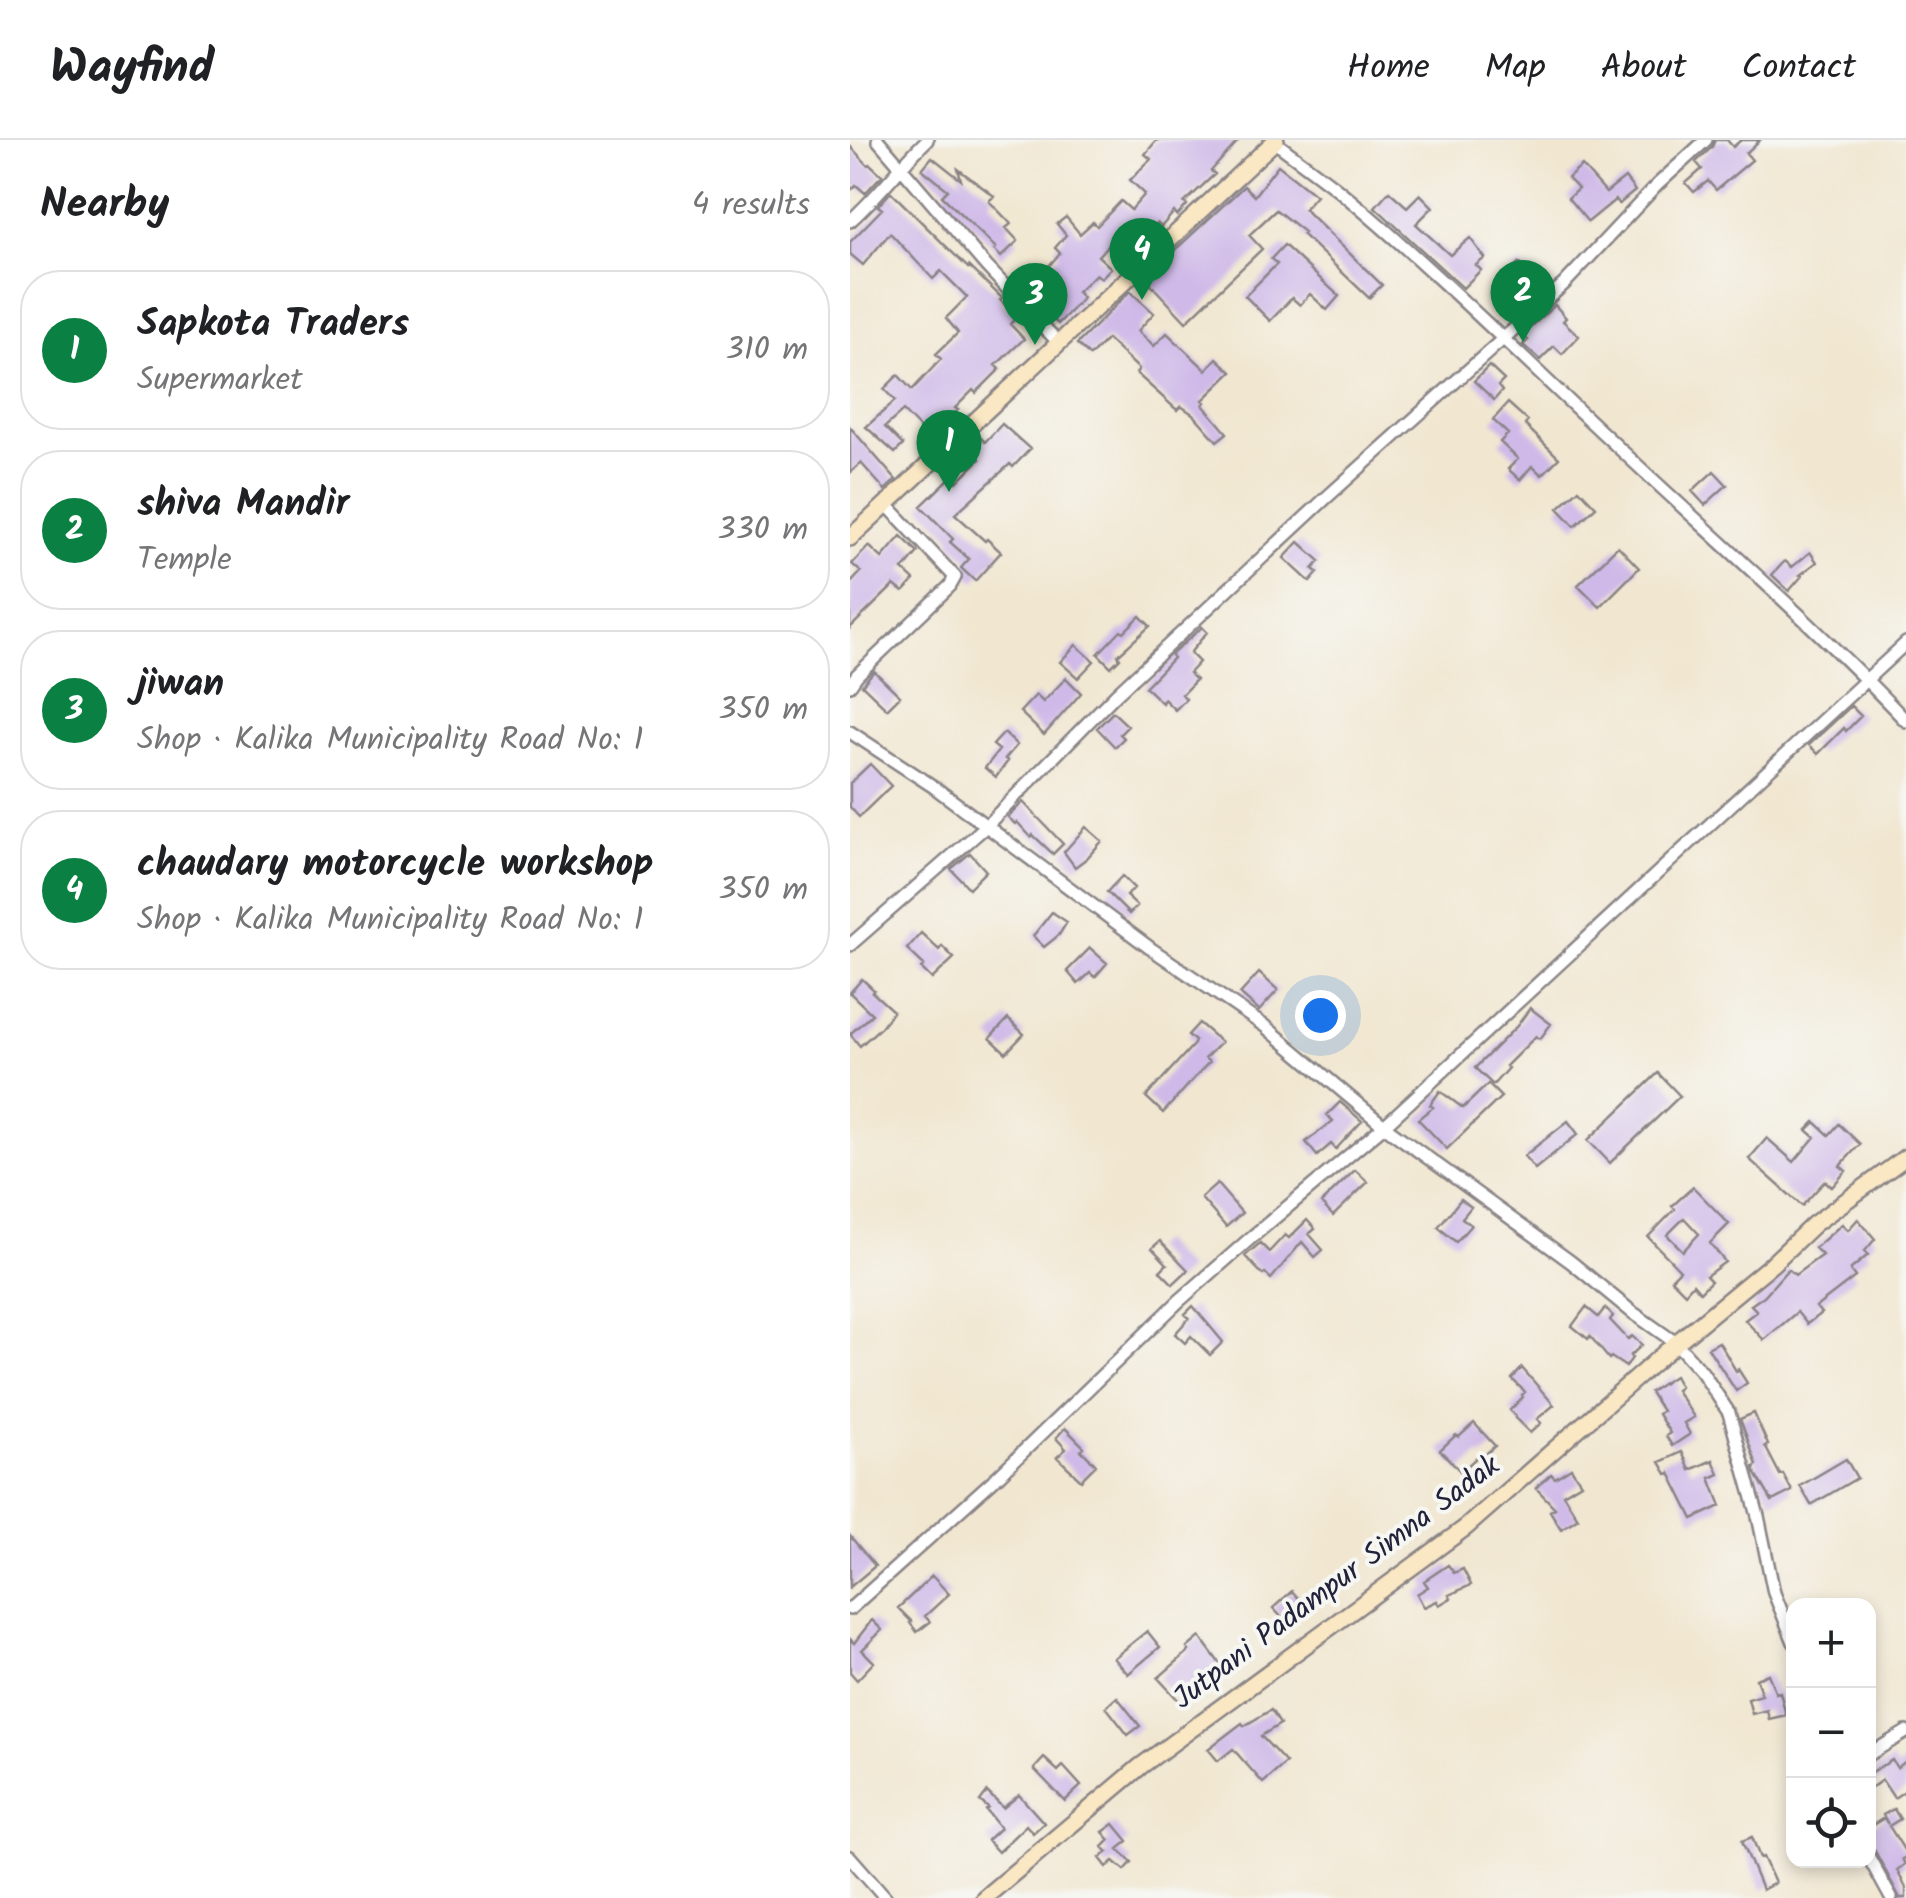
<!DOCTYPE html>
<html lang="en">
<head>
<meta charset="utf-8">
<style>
	body { margin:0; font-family:Kalam,sans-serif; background:#f2f2f2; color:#202124 }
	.controls { position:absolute; right:30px; bottom:30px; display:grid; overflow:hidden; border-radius:20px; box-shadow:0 5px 15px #0003 }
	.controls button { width:90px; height:90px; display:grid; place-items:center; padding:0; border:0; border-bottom:2px solid #e0e0e0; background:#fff; color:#202124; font:50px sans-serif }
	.you { position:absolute; left:470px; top:875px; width:35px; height:35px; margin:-25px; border:8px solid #fff; border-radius:50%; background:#1a73e8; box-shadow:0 0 0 15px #1a73e833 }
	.badge { display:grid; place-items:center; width:65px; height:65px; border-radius:50%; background:#0b8043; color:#fff; font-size:32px; font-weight:700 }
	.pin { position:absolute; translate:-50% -82px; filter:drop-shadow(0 2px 5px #0008) }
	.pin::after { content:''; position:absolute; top:52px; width:35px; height:30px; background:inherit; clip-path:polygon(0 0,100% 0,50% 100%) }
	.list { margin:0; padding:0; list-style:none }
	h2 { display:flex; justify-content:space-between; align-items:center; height:130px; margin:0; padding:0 40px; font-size:42px }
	h2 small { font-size:32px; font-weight:400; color:#757577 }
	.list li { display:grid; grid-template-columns:65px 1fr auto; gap:30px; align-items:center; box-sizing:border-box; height:160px; margin:0 20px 20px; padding:0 20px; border:2px solid #e0e0e0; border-radius:40px }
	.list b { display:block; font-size:38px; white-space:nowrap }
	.list p { margin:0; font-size:32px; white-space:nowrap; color:#757577 }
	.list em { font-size:32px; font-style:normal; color:#757577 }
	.icon { flex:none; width:55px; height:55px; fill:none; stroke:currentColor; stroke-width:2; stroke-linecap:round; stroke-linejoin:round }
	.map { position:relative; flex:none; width:1056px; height:1758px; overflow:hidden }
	header { display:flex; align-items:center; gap:60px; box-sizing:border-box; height:140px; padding:0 50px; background:#fff; border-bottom:2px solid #e0e0e0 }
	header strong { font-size:48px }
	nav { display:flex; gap:55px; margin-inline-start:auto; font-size:35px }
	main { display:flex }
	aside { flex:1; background:#fff }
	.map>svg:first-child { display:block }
	.building { fill:#cfb9e8; fill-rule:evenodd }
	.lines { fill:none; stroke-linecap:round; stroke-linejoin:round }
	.street-casing { stroke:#8a8486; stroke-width:16 }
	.secondary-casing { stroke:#8a8486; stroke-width:20 }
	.street { stroke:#fff; stroke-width:11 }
	.secondary { stroke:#fae7c3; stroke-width:15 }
	.labels { text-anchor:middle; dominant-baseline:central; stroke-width:8; stroke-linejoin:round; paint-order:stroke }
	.street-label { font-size:30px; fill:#22223b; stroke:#f6f6f2 }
</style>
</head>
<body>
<header>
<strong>Wayfind</strong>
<nav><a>Home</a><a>Map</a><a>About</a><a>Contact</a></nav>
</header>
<main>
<aside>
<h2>Nearby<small>4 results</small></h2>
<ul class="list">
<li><span class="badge">1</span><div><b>Sapkota Traders</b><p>Supermarket</p></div><em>310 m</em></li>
<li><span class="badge">2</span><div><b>shiva Mandir</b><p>Temple</p></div><em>330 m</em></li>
<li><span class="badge">3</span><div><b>jiwan</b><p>Shop · Kalika Municipality Road No: 1</p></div><em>350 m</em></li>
<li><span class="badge">4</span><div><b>chaudary motorcycle workshop</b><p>Shop · Kalika Municipality Road No: 1</p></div><em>350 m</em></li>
</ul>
</aside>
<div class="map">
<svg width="1056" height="1758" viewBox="0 0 1056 1758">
	<rect width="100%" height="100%" fill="#f6f6f2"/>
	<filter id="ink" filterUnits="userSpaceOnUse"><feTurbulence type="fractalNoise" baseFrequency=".01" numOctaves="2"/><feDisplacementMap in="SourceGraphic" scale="20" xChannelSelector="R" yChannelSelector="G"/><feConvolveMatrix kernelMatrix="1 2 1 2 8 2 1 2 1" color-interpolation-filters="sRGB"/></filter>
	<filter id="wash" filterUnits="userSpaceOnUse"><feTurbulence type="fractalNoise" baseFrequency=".0048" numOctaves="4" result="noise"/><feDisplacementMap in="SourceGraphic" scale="40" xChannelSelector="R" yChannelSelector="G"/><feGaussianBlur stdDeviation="2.25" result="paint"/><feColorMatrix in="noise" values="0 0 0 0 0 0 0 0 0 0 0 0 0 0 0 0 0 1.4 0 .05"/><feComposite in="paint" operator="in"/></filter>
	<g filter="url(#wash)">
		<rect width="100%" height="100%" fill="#f1e7d1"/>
		<g id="blocks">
			<!-- building -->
			<path class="building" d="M307,0H389L361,31L365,34L334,63L337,65L327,76L324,72L311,87L307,83L284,105L287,107L279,115L263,99L248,116L261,128L251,138L246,134L227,152L233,158L208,184L180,157L204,132L198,127L210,113L205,108L216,95L207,84L216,77L230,94L243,82L247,86L271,61L281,70L295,54L280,40L301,19L295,14Z
				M865,0H877L883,7L891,0H910L896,13L902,20L866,50L858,41L844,52L836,43L852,29L846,22L862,7Z
				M0,6L18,25L20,24L32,35L15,53L6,45L0,51Z
				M82,17L111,40L108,29L144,56L139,61L161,84L156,88L168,101L151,117L144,110L146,108L92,56L98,50L72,29Z
				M428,25L466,55L454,69L532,145L519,158L452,94L454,92L426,70L399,95L412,109L336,182L295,138L394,46L404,56Z
				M732,26L756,53L775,38L785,51L769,64L765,60L738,82L718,58L728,49L718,38Z
				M539,51L557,67L570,54L583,67L566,84L600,115L620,98L635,118L626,125L631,130L613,148L525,67Z
				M41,52L118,128L119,126L152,158L150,160L167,177L160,184L174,199L146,225L150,229L126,253L123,250L105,268L108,270L79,298L53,271L35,287L53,305L45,313L16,287L45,261L34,249L48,235L62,250L91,219L86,214L108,193L96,178L117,157L91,131L83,139L40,93L13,125L0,114V102L32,69L28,66Z
				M434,105L489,156L477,170L460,154L450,165L442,158L420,181L395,156L427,124L421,119Z
				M669,123L689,140L666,165L655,154L667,143L658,135Z
				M280,151L304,173L288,191L304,206L317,193L356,230L367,218L382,232L353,260L355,262L353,265L377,293L367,301L344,275L331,266L327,270L286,233L289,229L257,199L240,216L227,204Z
				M705,165L716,178L713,181L729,196L712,214L704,206L690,220L673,205L678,200L672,195Z
				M639,226L654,240L648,246L652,251L644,260L624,241Z
				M658,263L678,281L675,285L709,318L692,335L682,326L670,340L658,329L668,319L650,302L658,294L643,280Z
				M152,284L180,309L163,327L160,324L105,374L135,401L137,399L151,412L125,441L111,428L119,419L100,402L103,399L71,366L102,336L107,342L130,319L116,306L122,299L127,294L135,302Z
				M0,287L46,340L35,350L11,323L0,333Z
				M864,331L877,345L855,365L842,351Z
				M729,349L746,367L725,386L708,368Z
				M51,396L68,412L53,430L64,440L53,452L44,445L0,488V444L11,432L2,424L19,406L32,418Z
				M449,402L470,421L463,429L468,433L460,442L434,418Z
				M768,406L789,428L750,467L728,445Z
				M960,412L967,422L950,435L952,436L939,451L922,435L935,421L942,427Z
				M290,476L300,486L268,515L270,518L261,527L248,514L271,490L274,492Z
				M352,487L357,492L340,513L349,522L339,533L346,540L332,554L336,559L325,570L314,559L312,563L295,547L323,518L321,515Z
				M226,505L244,521L228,538L210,522Z
				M24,531L50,556L37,569L12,545Z
				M216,538L231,553L194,595L170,572L186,555L193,562Z
				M1001,566L1011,576L996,591L994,588L968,614L959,605Z
				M263,572L278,586L270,594L274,598L265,607L247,588Z
				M154,593L167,605L155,619L158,621L146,637L135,628L149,610L143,605Z
				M20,624L41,646L9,677L0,667V643Z
				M173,662L213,704L203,714L183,695L181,697L167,682L165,684L158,677Z
				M236,687L252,701L237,718L225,727L214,712Z
				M120,713L136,731L119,748L101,729Z
				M272,736L284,748L276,756L287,766L279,774L257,752Z
				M202,772L217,782L209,795L194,807L183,796Z
				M71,793L89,810L92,806L104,818L82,839L71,828L74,825L57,809Z
				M240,808L257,823L245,837L240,833L228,844L217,831Z
				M409,833L428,850L409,871L390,854Z
				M12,839L24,850L22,852L43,871L31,887L10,906L0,894L22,874L0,853Z
				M680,868L701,884L690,899L686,896L656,926L658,928L643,945L625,928L667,886Z
				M158,879L174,894L156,913L140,898Z
				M349,883L371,902L355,918L359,922L313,973L296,957L344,904L345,901L338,895Z
				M808,933L830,956L760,1023L738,1000Z
				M638,944L651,957L597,1009L568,979L583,967L580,965L590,951L613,968Z
				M490,962L512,981L486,1009L481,1004L467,1016L456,1002L483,981L477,975Z
				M718,981L728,994L685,1029L674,1016Z
				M965,982L979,995L989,984L1010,1004L990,1026L996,1031L982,1047L975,1041L952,1066L899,1019L917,998L944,1022L965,997L957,990Z
				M505,1030L518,1042L483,1076L471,1063Z
				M367,1044L392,1073L376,1087L351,1058Z
				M843,1047L879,1084L860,1103L875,1122L856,1136L861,1141L850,1152L843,1144L835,1153L821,1139L830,1130L798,1097L825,1069L822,1066ZM834,1078L849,1094L833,1111L817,1095Z
				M611,1059L621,1067L612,1078L621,1085L606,1102L588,1087Z
				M1008,1079L1025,1099L1015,1111L1018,1115L1000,1130L1005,1137L966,1167L971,1173L957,1184L947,1172L914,1200L895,1180L907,1171L901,1165L914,1156L938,1129L945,1135L972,1115L965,1108L992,1084L998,1090Z
				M457,1080L465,1089L459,1094L473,1110L465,1117L452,1102L421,1139L415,1133L413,1135L395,1116L410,1103L419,1112L435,1095L439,1098Z
				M310,1101L338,1130L323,1144L310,1131L317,1124L302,1108Z
				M343,1166L373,1202L360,1215L341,1196L335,1203L325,1194L339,1178L335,1174Z
				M736,1167L748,1177L755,1168L763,1176L760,1180L778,1199L782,1196L792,1205L780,1216L782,1218L776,1227L761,1217L759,1219L740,1196L738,1199L722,1186Z
				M869,1202L886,1231L888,1229L897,1243L886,1251L858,1208Z
				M672,1228L704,1265L687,1279L691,1283L680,1293L665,1278L666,1277L660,1270L673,1257L672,1255L675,1252L662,1239Z
				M824,1236L830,1247L826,1250L844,1277L834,1283L840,1294L822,1306L816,1296L820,1293L808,1274L812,1271L800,1252Z
				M904,1273L918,1305L915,1306L930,1335L933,1334L942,1351L922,1361L905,1332L904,1327L907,1325L890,1279Z
				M624,1283L645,1306L632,1317L630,1314L611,1332L590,1310L606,1295L609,1297Z
				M215,1288L234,1307L231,1310L246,1325L231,1340L207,1317L216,1309L206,1298Z
				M832,1312L840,1330L863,1320L869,1334L860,1338L871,1366L843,1379L820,1333L817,1334L810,1322Z
				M996,1319L1007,1338L961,1365L950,1346Z
				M721,1328L731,1343L713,1354L728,1378L711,1389L700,1371L705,1368L686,1348L701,1334L705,1338Z
				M0,1396L25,1426L0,1447Z
				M598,1425L604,1433L613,1429L621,1445L599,1455L601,1458L589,1465L587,1461L574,1467L567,1454L578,1447L574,1441Z
				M82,1436L99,1454L75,1476L80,1482L67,1492L60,1483L62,1482L48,1468Z
				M442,1451L456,1467L437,1483L423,1468Z
				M22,1480L32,1490L12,1510L24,1522L7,1540L0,1532V1499L4,1503Z
				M297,1491L310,1507L278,1534L264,1518Z
				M350,1497L376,1532L361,1543L358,1539L331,1563L308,1538L339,1511L337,1508Z
				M918,1534L926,1553L930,1552L936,1575L919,1579L917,1570L902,1574L898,1559L912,1555L906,1539Z
				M267,1557L290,1586L278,1595L256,1567Z
				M421,1570L430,1584L411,1596L436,1623L413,1643L383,1609L368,1621L358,1609L392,1583L394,1586Z
				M194,1618L208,1631L213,1626L231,1646L215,1661L184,1629Z
				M1042,1620L1047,1628L1056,1621V1650L1044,1658L1032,1640L1018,1650V1635Z
				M137,1652L153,1668L169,1655L194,1683L183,1693L176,1685L148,1712L137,1700L150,1688L136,1670L138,1668L130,1661Z
				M1044,1669L1050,1679L1039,1686L1056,1713V1717L1052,1719L1055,1724L1047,1730L1056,1748V1758H1050L1018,1698V1688L1034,1678L1038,1684L1033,1675Z
				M264,1684L278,1701L268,1709L282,1722L275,1730L264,1721L257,1727L250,1718L258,1712L253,1707L260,1700L253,1692Z
				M902,1697L910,1718L913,1717L925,1743L912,1750L892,1701Z"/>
		</g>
	</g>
	<g filter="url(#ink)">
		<use href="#blocks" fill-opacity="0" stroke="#8a8486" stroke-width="2.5"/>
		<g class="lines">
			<defs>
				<path id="street" d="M28,0L137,127L209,203
					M425,2C447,19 470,35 491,52C588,133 677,223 770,309C866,399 965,485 1056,581
					M0,81C28,56 50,26 77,0
					M0,545L7,535L100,446L105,437L36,364
					M0,592L84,647L300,808L416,887L534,986L721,1122L782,1172L826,1203L852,1232L879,1273L908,1376L924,1453L944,1502
					M0,805L135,687L266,554L476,358L714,144L807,45L856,0
					M0,1469L148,1336L329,1161L403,1096L534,986L1056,503
					M1018,1615L1056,1592
					M1018,1716L1041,1758
					M0,1717L36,1758"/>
				<path id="secondary" d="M0,398L426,0
					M134,1758L291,1626L615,1388L826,1203L922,1124L964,1084L1056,1017"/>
			</defs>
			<!-- street casing -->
			<use href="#street" class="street-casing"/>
			<!-- secondary casing -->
			<use href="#secondary" class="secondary-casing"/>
			<!-- street -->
			<use href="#street" class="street"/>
			<!-- secondary -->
			<use href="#secondary" class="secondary"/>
		</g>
	</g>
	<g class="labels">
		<!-- street labels -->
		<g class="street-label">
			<text transform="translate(487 1443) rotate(-37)">Jutpani Padampur Simna Sadak</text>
		</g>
	</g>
</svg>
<div class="controls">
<button>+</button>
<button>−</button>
<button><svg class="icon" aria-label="locate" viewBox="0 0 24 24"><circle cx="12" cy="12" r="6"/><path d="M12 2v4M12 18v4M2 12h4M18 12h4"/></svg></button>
</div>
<div class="you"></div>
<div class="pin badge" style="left:99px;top:352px">1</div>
<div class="pin badge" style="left:673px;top:202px">2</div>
<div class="pin badge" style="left:185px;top:205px">3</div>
<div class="pin badge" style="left:292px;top:160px">4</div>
</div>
</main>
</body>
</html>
